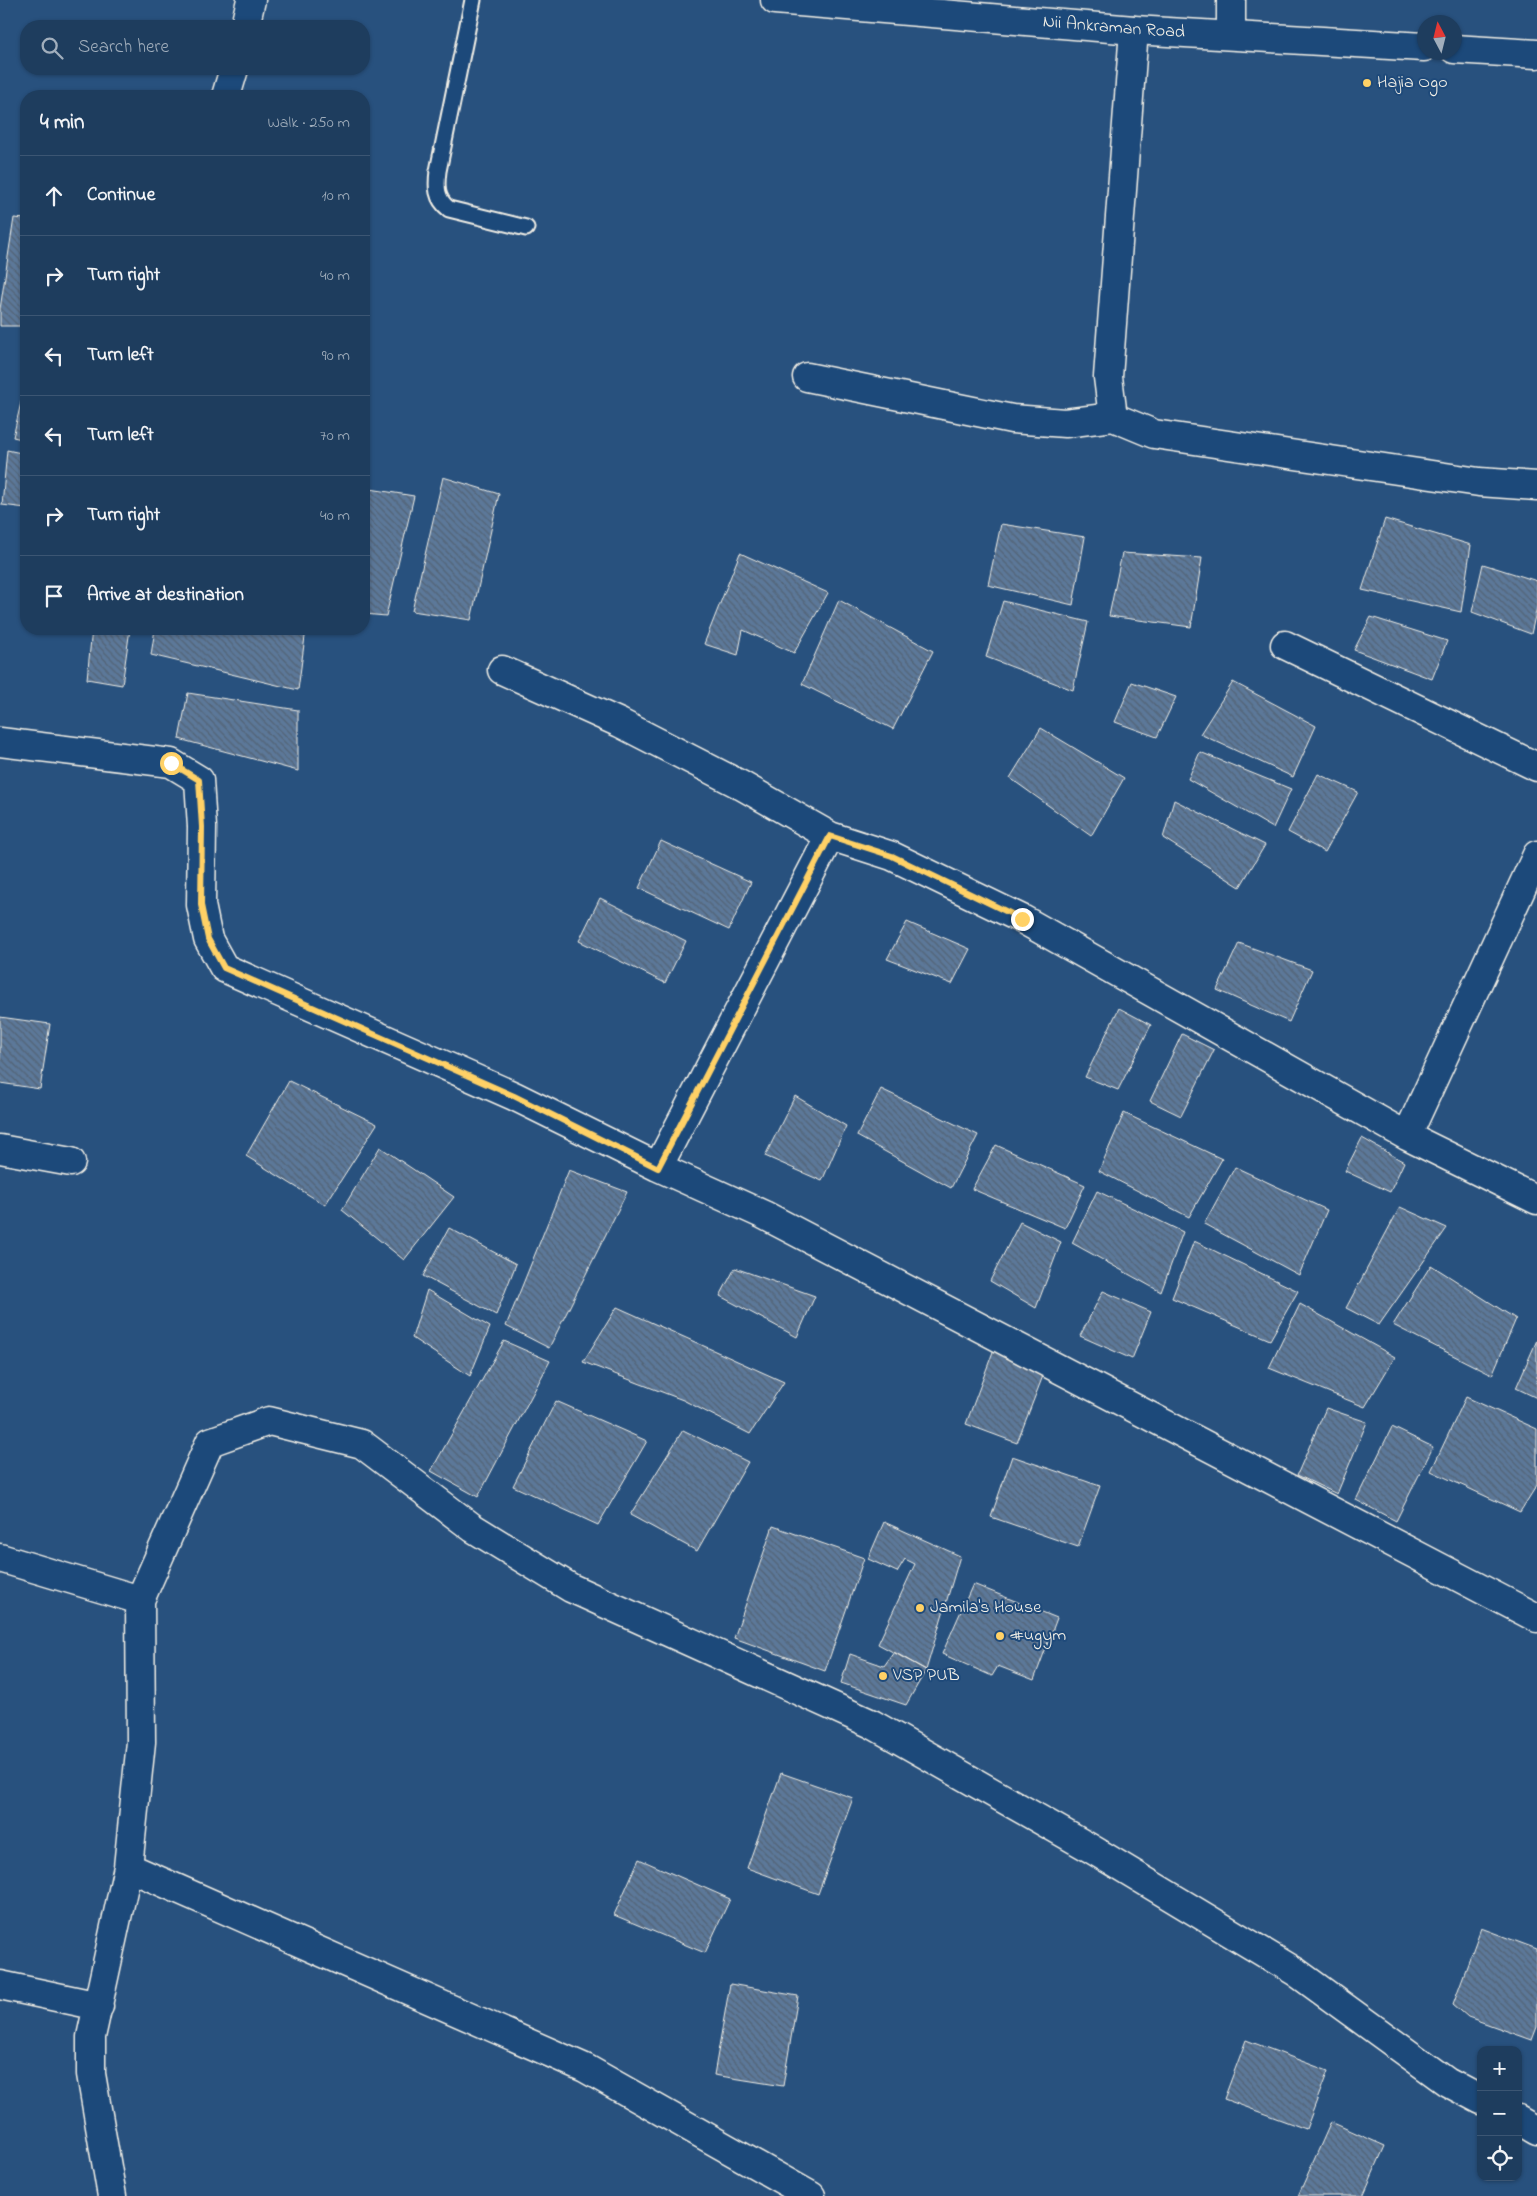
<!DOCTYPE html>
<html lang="en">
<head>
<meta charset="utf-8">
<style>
	body { margin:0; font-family:"Indie Flower",sans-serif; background:#264464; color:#f1f3f6 }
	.controls { position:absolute; right:15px; bottom:15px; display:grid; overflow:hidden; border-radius:10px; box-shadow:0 1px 4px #0004 }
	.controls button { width:45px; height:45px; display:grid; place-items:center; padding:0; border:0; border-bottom:1px solid #3c5673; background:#1e3d5e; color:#f1f3f6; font:25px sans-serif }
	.compass { position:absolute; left:1417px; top:15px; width:45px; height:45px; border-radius:50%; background:#1e3d5e; box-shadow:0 1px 4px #0004; rotate:353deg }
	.stop { position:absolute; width:15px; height:15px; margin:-11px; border:4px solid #ffd166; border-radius:50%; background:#fff }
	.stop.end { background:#ffd166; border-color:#fff; box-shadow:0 1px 5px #0008 }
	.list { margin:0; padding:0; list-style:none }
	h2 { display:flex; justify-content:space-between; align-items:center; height:65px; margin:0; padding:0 20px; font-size:21px }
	h2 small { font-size:16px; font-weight:400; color:#a1aebc }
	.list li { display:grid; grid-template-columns:32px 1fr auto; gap:15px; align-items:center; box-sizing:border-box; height:80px; padding:0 20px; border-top:1px solid #3c5673 }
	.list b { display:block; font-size:19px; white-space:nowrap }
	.list em { font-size:16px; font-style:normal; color:#a1aebc }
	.icon { flex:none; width:28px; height:28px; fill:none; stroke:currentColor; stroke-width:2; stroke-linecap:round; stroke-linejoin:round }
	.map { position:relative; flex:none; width:1537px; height:2196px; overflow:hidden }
	.search { position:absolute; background:#1e3d5e; box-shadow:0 1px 4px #0004; left:20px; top:20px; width:350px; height:55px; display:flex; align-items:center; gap:12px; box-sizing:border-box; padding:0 18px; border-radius:20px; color:#a1aebc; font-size:19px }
	.panel { position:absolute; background:#1e3d5e; box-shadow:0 1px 4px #0004; left:20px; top:90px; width:350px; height:545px; border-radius:20px }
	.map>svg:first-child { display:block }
	.building { fill:url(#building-back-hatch); stroke:#f4f1e8 }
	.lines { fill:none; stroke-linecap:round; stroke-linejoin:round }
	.lane-casing { stroke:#f4f1e8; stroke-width:19 }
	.street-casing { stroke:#f4f1e8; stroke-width:31 }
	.secondary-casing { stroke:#f4f1e8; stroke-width:31 }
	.lane { stroke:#1f4a7a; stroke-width:15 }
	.street { stroke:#1f4a7a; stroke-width:28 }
	.secondary { stroke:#1f4a7a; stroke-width:28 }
	.route { stroke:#ffd166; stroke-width:6 }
	.poi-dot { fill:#ffd166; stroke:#1f4a7a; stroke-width:2 }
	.labels { text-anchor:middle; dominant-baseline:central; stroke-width:4; stroke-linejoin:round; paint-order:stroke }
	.street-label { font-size:18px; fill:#f4f1e8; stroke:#1f4a7a }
	.poi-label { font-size:18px; fill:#f4f1e8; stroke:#1f4a7a; text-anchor:start }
</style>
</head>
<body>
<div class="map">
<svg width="1537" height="2196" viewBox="0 0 1537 2196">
	<defs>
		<pattern id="building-back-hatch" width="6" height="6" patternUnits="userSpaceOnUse" patternTransform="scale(1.25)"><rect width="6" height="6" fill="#5b7899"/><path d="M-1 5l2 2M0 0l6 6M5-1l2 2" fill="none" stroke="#536274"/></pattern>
	</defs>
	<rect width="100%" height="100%" fill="#28517e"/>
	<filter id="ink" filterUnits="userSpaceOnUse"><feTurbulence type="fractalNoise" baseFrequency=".02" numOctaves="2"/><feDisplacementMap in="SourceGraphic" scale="10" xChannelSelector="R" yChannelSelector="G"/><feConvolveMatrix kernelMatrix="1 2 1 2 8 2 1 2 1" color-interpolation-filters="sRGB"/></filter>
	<g filter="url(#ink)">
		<!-- building -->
		<path class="building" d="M14,218L26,219V326H0V309Z
			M26,381V440L13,437Z
			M7,450L26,454V508L2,505Z
			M443,477L499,494L471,620L412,611Z
			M364,488L414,496L386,616L364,614Z
			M1385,519L1471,545L1461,612L1362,590Z
			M1001,524L1085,537L1073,605L988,585Z
			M740,553L828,593L794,653L743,630L738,655L704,644Z
			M1122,553L1202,558L1191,627L1109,616Z
			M1483,564L1537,581V607L1531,634L1472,612Z
			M839,600L933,651L893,729L802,684Z
			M1003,601L1088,622L1073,690L986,657Z
			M1371,617L1447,641L1432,679L1354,650Z
			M92,629H130L122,685L87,679Z
			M155,629H306L298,690L151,655Z
			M1132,682L1176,697L1157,737L1115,722Z
			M1233,682L1316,726L1293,777L1200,734Z
			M188,693L298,710V771L179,739Z
			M1041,728L1124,778L1091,836L1010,778Z
			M1200,752L1291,789L1273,828L1188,779Z
			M1318,774L1358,792L1325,852L1288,832Z
			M1174,800L1265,845L1240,887L1163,838Z
			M661,841L751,882L729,930L639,888Z
			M600,898L686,941L665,983L579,941Z
			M907,922L970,949L952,984L887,959Z
			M1239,943L1312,970L1289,1022L1217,990Z
			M1119,1008L1151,1025L1118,1090L1085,1077Z
			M0,1017L50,1024L40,1089L0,1083Z
			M1182,1034L1214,1050L1181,1116L1150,1101Z
			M289,1081L377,1124L325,1205L246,1156Z
			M881,1089L978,1135L951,1188L857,1136Z
			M795,1096L846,1126L822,1181L765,1156Z
			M1124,1113L1222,1159L1189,1217L1099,1171Z
			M1362,1138L1404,1162L1390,1192L1345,1171Z
			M996,1145L1085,1185L1065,1228L972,1189Z
			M380,1147L454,1197L404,1260L342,1210Z
			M1235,1167L1327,1210L1299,1275L1204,1224Z
			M569,1170L627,1192L549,1348L506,1326Z
			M1097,1191L1183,1232L1161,1292L1072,1243Z
			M1400,1207L1447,1228L1379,1325L1346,1308Z
			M1020,1222L1061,1242L1036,1308L990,1281Z
			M449,1228L516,1264L496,1315L423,1276Z
			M1194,1241L1298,1291L1270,1340L1172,1298Z
			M1431,1265L1516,1319L1492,1375L1393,1325Z
			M735,1268L815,1296L797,1337L720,1296Z
			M427,1290L490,1327L470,1376L412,1338Z
			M1103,1291L1151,1312L1132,1359L1080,1336Z
			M1300,1304L1395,1357L1365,1407L1269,1368Z
			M617,1307L784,1382L750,1434L683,1400L583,1362Z
			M1537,1340V1398L1516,1388Z
			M504,1341L550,1361L478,1497L431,1471Z
			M994,1349L1046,1368L1017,1443L966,1424Z
			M1466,1397L1537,1429V1485L1520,1512L1431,1471Z
			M556,1401L647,1441L598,1525L513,1486Z
			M1326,1408L1367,1422L1337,1494L1297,1475Z
			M1392,1427L1433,1447L1396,1521L1356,1500Z
			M683,1430L748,1462L697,1551L630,1515Z
			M1012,1456L1100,1486L1078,1547L991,1517Z
			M884,1522L960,1556L926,1670L878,1644L915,1564L905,1559L897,1572L868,1559Z
			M773,1526L864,1558L825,1671L734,1638Z
			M973,1584L1057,1618L1034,1680L998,1666L992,1676L942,1654Z
			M894,1652L926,1670L906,1705L841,1683L850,1654L884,1666Z
			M781,1773L853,1798L818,1894L747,1868Z
			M639,1859L730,1899L705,1953L614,1915Z
			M1481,1928L1537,1949V2027L1532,2040L1468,2017L1453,2004Z
			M730,1984L798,1996L783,2086L714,2075Z
			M1246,2040L1328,2071L1306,2129L1224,2099Z
			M1331,2122L1385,2146L1363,2196H1298Z"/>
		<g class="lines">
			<defs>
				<path id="lane" d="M473,0L438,171C436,187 436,199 449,209L526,228"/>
				<path id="street" d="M1231,0V35
					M245,26L251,0
					M1134,30L1108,377L1113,417L1154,434L1479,482L1537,486
					M226,96L234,69
					M807,377L1012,419L1065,423L1113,417
					M1285,645L1537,767
					M502,670L620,723L739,784L830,836L892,856L1022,919L1407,1136L1537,1200
					M0,742L171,763L199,780L202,827L201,905L208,939L224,968L514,1096L658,1167L764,1215L1537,1618
					M1407,1136L1537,855
					M0,1149L71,1162
					M658,1167L830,836
					M0,1558L140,1600
					M128,1867L585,2068L811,2196
					M0,1985L99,2006
					M1518,2120L1537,2131
					M112,2196L91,2074V2037L128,1867L141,1742L140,1600L210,1442L269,1421L362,1444L473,1528L571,1588L872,1724L1090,1848L1296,1972L1447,2082L1481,2100"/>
				<g id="secondary">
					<path id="s1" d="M775,0L1134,30L1424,47"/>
					<path d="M1454,49L1537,54"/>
				</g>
			</defs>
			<!-- lane casing -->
			<use href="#lane" class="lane-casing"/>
			<!-- street casing -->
			<use href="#street" class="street-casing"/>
			<!-- secondary casing -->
			<use href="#secondary" class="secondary-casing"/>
			<!-- lane -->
			<use href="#lane" class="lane"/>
			<!-- street -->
			<use href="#street" class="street"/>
			<!-- secondary -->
			<use href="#secondary" class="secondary"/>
		</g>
	</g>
	<g class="lines" filter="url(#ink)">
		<!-- route -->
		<path class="route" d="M171,763L199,780L202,827L201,905L208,939L224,968L514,1096L658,1168L830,836L892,856L1022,919"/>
	</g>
	<!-- markers -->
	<g class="poi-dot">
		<circle cx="1367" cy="83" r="5"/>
		<circle cx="920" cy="1608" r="5"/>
		<circle cx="1000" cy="1636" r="5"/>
		<circle cx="883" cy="1676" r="5"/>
	</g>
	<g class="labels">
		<!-- street labels -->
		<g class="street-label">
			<text stroke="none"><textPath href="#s1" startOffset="340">Nii Ankraman Road</textPath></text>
		</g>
		<!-- poi labels -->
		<g class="poi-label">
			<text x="1377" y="83">Hajia Ogo</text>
			<text x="930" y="1608">Jamila's House</text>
			<text x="1010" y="1636">#ugym</text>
			<text x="893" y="1676">VSP PUB</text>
		</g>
	</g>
</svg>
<div class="controls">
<button>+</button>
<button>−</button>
<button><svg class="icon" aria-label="locate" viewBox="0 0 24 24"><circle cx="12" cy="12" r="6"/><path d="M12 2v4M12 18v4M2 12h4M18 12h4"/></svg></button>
</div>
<svg class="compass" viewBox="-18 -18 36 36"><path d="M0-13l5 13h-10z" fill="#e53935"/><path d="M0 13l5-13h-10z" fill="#a1aebc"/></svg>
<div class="stop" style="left:171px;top:763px"></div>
<div class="stop end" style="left:1022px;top:919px"></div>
<div class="search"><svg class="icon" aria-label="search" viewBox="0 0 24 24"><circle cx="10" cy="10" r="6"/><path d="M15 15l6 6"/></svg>Search here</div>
<section class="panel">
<h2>4 min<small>Walk · 250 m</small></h2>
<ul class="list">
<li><svg class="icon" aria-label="ahead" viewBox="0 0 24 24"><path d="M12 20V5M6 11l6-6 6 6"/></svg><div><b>Continue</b></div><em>10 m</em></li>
<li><svg class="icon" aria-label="right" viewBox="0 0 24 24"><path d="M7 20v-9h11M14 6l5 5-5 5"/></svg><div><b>Turn right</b></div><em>40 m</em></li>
<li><svg class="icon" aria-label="left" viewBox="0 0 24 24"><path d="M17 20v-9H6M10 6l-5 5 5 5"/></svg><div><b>Turn left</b></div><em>90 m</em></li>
<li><svg class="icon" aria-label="left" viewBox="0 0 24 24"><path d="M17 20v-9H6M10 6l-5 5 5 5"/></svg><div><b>Turn left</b></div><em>70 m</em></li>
<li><svg class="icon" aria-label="right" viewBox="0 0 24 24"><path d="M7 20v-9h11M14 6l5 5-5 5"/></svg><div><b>Turn right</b></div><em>40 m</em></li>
<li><svg class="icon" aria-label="arrive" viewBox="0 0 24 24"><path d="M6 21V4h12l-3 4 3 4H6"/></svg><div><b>Arrive at destination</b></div></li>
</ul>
</section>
</div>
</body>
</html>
